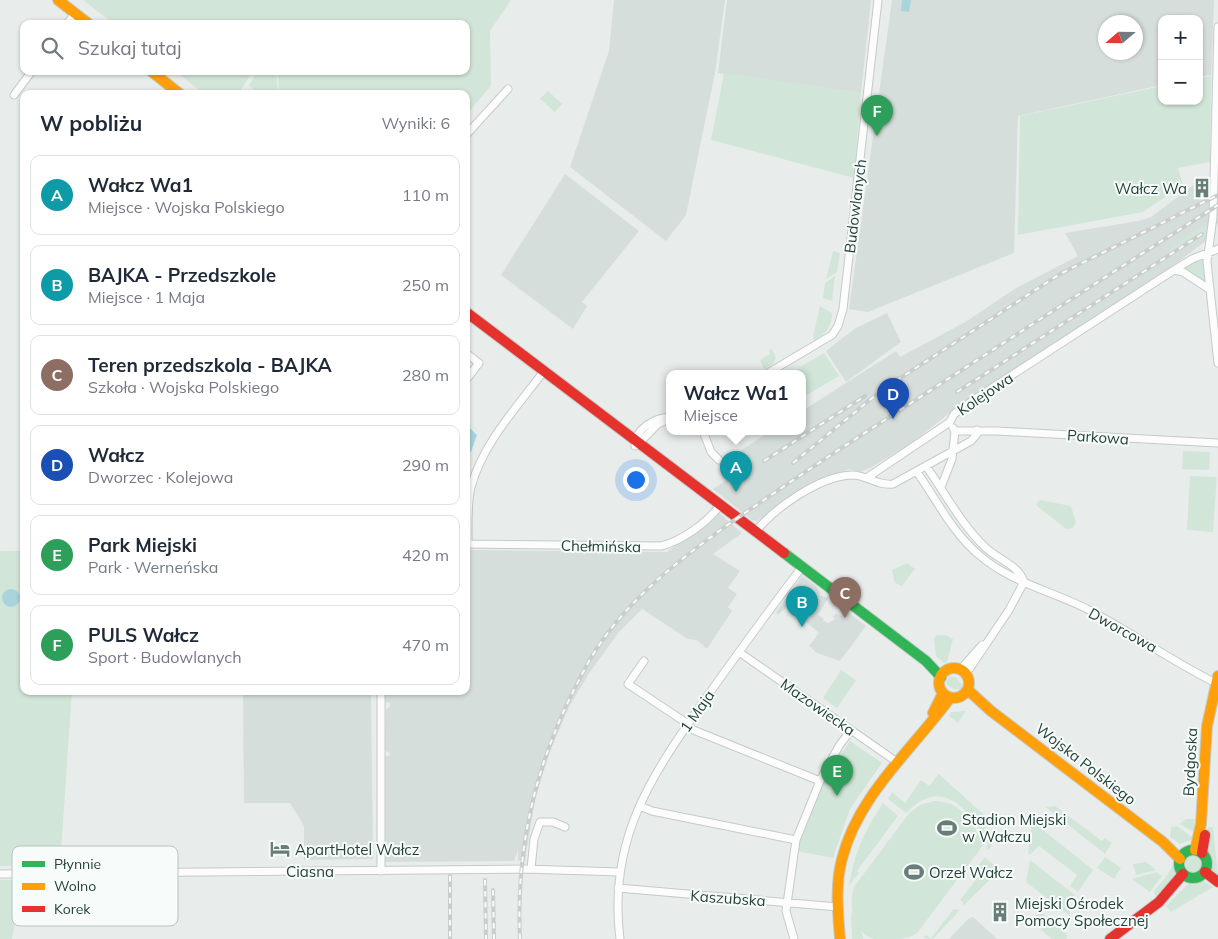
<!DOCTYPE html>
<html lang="pl">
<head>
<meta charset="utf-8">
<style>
	body { margin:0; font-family:Mulish,sans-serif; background:#f2f2f3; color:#1f2937 }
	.controls { position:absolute; right:15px; top:15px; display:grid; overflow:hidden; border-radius:10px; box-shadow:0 1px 4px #0004 }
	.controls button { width:45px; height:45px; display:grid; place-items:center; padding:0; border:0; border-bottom:1px solid #e0e1e3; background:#fff; color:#1f2937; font:25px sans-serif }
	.compass { position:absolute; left:1098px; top:15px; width:45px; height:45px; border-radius:50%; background:#fff; box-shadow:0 1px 4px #0004; rotate:250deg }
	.you { position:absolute; left:635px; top:479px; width:18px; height:18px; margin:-12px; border:4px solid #fff; border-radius:50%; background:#1a73e8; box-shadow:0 0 0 8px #1a73e833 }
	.badge { display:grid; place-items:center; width:32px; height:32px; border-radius:50%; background:#697e78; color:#fff; font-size:16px; font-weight:700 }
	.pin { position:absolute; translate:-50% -41px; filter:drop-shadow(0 1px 2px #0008) }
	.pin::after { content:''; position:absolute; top:26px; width:18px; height:15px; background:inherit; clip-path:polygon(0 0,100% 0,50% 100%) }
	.popup { position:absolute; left:666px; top:370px; width:140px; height:65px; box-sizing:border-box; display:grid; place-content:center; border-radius:10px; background:#fff; filter:drop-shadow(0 1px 4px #0005); font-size:16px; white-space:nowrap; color:#747a83 }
	.popup b { font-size:19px; color:#1f2937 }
	.popup::after { content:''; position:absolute; left:50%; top:100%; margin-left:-10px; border:10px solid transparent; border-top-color:#fff }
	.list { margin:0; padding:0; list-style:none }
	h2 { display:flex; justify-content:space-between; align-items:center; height:65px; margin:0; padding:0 20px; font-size:21px }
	h2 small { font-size:16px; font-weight:400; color:#747a83 }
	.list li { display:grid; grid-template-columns:32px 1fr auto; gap:15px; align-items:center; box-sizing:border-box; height:80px; margin:0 10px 10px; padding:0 10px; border:1px solid #e0e1e3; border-radius:10px }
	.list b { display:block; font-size:19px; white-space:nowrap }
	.list p { margin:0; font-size:16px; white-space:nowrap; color:#747a83 }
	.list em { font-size:16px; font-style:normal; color:#747a83 }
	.icon { flex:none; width:28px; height:28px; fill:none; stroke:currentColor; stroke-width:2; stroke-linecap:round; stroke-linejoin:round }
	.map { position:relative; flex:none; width:1218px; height:939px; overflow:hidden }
	.search { position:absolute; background:#fff; box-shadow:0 1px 4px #0004; left:20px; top:20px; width:450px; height:55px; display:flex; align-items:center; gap:12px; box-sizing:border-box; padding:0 18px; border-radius:10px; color:#747a83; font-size:19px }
	.panel { position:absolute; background:#fff; box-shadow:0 1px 4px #0004; left:20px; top:90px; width:450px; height:605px; border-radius:10px }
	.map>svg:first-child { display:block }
	.built { fill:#d6dedb; fill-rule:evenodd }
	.green { fill:#d1e6d8 }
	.water { fill:#a9d4db }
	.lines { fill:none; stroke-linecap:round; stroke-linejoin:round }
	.street-casing { stroke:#c5cac8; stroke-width:9 }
	.fast-casing { stroke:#c3cbc8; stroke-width:12 }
	.slow-casing { stroke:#c3cbc8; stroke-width:12 }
	.jam-casing { stroke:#c3cbc8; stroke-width:12 }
	.street { stroke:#fcfcfc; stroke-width:7 }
	.fast { stroke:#30b455; stroke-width:10 }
	.slow { stroke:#ff9f0a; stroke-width:10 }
	.jam { stroke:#e5322d; stroke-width:10 }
	.rail-casing { stroke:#c9cdcc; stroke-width:4 }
	.rail { stroke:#f7fbf9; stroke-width:2; stroke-dasharray:5.5; stroke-linecap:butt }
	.labels { text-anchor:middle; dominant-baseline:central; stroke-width:4; stroke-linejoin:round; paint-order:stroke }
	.poi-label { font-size:15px; fill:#24423a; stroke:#f7fbf9; text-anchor:start }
	.street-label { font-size:15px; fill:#24423a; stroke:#f7fbf9 }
	.key { fill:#f7fbf9; stroke:#b8c4c0; stroke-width:1 }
	.key-label { font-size:14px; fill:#24423a }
</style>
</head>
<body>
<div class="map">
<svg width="1218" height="939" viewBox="0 0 1218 939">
	<rect width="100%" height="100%" fill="#e8edeb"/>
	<!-- built -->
	<path class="built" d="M614,0H725L715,73L686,215L666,241L570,167L609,51Z
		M727,0H871L861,93L718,73Z
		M892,0H1214L1211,75L1199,77V19H1162V85L1018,116L1014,253L868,312L849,309ZM1106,22H1136V52H1106Z
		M565,174L639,231L582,302L587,306L573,329L501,275Z
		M1204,177L1218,185V223L1206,241L1162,274L957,407L913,442L872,467L860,472L850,469L820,479L757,521L752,520L713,489L733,476L738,452L771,431H802V411L896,351L900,357L967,321L1016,288L1078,256L1065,233L1138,221L1151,217Z
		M887,313L901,342L846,382L826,351L854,329Z
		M719,513L742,533L713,554L740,571L728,588L737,594L728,607L732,611L707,649L697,640L688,639L642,609L619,632L590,672L570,705L551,749L536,794L525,861H518V850L514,861L385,862V757L390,755L389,752L385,751L386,710L390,706V703L385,702V691H466V550L667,552Z
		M802,576L816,586L821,593L819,595L828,598L818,615L824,619L823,621L829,623L835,619L833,617L836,613L841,616L845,610L866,626L840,661L817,653L809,646L819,633L803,619L804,616L798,611L796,614L787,607L778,615L776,612Z
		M243,691H371L373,859L304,860V826L290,803H244Z
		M973,917L997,939H949L968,919Z"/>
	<!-- green -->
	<path class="green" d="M83,0H511L490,31L491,86L466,115V94H279L278,71H466V24H114Z
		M175,71H253L238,94H204Z
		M258,71H276L278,94H258L249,85Z
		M724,73L861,93L854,178L711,140Z
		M1211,76L1210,162L1178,168L1183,185L1143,212L1018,235L1020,116L1162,86V101H1199V78Z
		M548,91L562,104L555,112L540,99Z
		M1208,225V233L1157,265C1164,254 1195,227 1208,225Z
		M833,251L840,253L837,272L826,279Z
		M1203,257L1206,283L1182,269Z
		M835,276L832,301L823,298L825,283Z
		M820,306L832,313C832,328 826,332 815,341L813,336Z
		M772,349L776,358L773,364L764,369L760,360L770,354L769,350Z
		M824,353L839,376L805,396L802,392V373H790Z
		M1183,451L1210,452L1209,470L1182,469Z
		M1190,476L1217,477L1213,532L1187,530Z
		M1040,500L1071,506L1076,522L1073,528L1066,529L1037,506L1036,504Z
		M0,551H24V691H72L60,866H0Z
		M907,563L915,569L902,586L895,583L892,570Z
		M937,635H946L953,639L947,662L944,663L936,656L934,638Z
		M841,670L856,680L837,708L823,698Z
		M950,676L957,678L962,685L961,689H954L947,685L946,679Z
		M966,711L958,723L949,716L951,712Z
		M850,741L882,763L850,809L833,858L797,851L819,786Z
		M939,774L991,821L984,830L992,846L988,850L986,848L988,845C970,810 943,775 906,813L888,799L892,792L905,803L921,780L929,786Z
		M934,801C963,801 971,823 984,844L917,933C908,939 901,939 891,939C886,939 880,939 875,939C853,934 848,904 854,887L909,813L920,805Z
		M883,803L898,816L857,871L859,873L849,885C854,854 865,829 883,803Z
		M1055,806L1102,841L1105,838L1112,843L1105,854L1046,807Z
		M1186,819H1195L1194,832L1179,824Z
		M1032,821L1093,870L1078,892L1070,886L1077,875L1039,846L1031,854H1028Z
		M1177,826L1192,837L1193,839L1180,844L1170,837L1171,827Z
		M1208,827H1213L1218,876L1211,871L1206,848Z
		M1184 864a9 9 0 1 1 18 0a9 9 0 1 1-18 0Z
		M985,857L1000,870L963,906V902L960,900L982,872L977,867Z
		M1105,857L1121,868L1114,879L1097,868Z
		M1030,860L1075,895L1069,902L1070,916L1026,882Z
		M1175,861C1180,877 1169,887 1159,899L1154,893V891L1167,876Z
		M1146,862L1156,870L1136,875L1133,864Z
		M1157,872L1162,876L1150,892L1132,879Z
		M0,880H23L12,939H0Z
		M1203,881L1213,887L1171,912L1166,906L1188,884Z
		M954,909L960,910L933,939L923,938L926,935L931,938Z
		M851,910C853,920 863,930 863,939H852Z
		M1041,912L1054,923L1038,927L1033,917Z
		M1055,925L1068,935L1066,939H1052L1040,929Z"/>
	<!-- water -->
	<path class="water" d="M902,0H911L909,12L901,11Z
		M466,424L477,435L471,452L467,455Z
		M2 598a9 9 0 1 1 18 0a9 9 0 1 1-18 0Z"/>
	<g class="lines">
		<defs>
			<path id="street" d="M67,24L75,13
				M1218,27L1213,217L1207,262L1218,363
				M14,95L32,71
				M466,135L508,89
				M1174,270L1183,272L1209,289
				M466,353L479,363L466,380
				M768,373L832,335L838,326L843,309L878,0
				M703,431L711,452L719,460
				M955,431H997L1218,443
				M639,443L658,424L667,420
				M635,446C634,429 655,418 670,417
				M926,466C945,493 961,524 985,547C997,559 1019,565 1024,582
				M917,472C936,499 952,532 978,554C1009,582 1052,591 1089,610C1133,633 1174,663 1218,684
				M868,477L950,422L954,414L972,401L1174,270L1192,259L1218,249
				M941,487L952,459L955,431L953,428
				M756,531C776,507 820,476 852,475C867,475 877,486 893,484L971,441L977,434V430
				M466,544L661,546C682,541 708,522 721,504
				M468,544C468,526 467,504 471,487C483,443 517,407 544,371
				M739,652L897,762
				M644,661L628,684L688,724
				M960,670L982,645
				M966,674L1009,610L1024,582
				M381,691V871
				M686,727L820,781
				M640,806L652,811L796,840
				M531,869L534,839L540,822H553L565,827
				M0,874L525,869L620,872
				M618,888L838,907
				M620,939C607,835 655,771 711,691C741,649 771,607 803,566
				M794,939L786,911L796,840L820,781L839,746L851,730"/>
			<path id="fast" d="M784,553L926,661L941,677
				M1179 864a14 14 0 1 1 28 0a14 14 0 1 1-28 0Z"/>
			<path id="slow" d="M58,0L89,24
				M151,71L180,94
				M939 683a15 15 0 1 1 30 0a15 15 0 1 1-30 0Z
				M968,690L991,711L1163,842L1180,859
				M933,713L943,693
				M1195,850L1201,824L1207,726L1218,676
				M840,939C838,913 835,885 842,859C858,795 913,749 950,698"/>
			<path id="jam" d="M466,312L784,553
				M1202,853L1205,835
				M1205,872L1218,882
				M1110,939L1159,902L1183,874"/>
		</defs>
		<!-- street casing -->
		<use href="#street" class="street-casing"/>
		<!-- fast casing -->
		<use href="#fast" class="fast-casing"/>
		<!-- slow casing -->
		<use href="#slow" class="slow-casing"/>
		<!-- jam casing -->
		<use href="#jam" class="jam-casing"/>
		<!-- street -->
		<use href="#street" class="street"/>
		<!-- fast -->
		<use href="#fast" class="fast"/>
		<!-- slow -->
		<use href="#slow" class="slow"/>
		<!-- jam -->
		<use href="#jam" class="jam"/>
		<defs>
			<path id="rail" d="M957,392L1202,234
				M764,461L865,396
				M793,463L882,390L1060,274L1218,195
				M450,876V939
				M485,880L486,939
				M493,890L494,939
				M520,939C516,856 532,779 567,704C579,680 590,656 607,634C640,590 682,558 726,526C775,492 824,459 874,427C988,353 1103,278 1218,205"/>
		</defs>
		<!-- rail casing -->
		<use href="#rail" class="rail-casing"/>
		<!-- rail -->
		<use href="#rail" class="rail"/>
	</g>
	<!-- icons -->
	<defs>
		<symbol id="building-bare" viewBox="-9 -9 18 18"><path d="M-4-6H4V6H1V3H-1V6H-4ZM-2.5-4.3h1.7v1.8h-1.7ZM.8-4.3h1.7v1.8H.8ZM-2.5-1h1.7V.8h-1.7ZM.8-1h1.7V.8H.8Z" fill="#697e78" stroke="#f7fbf9" stroke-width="2.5" paint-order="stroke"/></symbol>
		<symbol id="stadium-bare" viewBox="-9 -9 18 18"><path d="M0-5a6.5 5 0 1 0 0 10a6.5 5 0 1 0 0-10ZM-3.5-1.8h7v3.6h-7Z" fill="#697e78" stroke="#f7fbf9" stroke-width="2.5" paint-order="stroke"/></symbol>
		<symbol id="hotel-bare" viewBox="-9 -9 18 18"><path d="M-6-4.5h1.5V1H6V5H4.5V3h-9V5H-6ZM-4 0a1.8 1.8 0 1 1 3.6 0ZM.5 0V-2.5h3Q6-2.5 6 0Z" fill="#697e78" stroke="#f7fbf9" stroke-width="2.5" paint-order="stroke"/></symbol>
	</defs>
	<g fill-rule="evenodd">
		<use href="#building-bare" x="1188" y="174" width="28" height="28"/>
		<use href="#stadium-bare" x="933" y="814" width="28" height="28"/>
		<use href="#hotel-bare" x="266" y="835" width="28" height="28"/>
		<use href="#stadium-bare" x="900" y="858" width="28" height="28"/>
		<use href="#building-bare" x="986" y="898" width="28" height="28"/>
	</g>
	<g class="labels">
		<!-- poi labels -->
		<g class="poi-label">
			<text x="1187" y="188" text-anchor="end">Wałcz Wa</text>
			<text x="962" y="819">Stadion Miejski<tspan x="962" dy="17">w Wałczu</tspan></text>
			<text x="295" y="849">ApartHotel Wałcz</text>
			<text x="929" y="872">Orzeł Wałcz</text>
			<text x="1015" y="903">Miejski Ośrodek<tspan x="1015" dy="17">Pomocy Społecznej</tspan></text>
		</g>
		<!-- street labels -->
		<g class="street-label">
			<text transform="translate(855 206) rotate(-83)">Budowlanych</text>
			<text transform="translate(985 394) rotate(-34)">Kolejowa</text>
			<text transform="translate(1098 437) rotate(4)">Parkowa</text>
			<text transform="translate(601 546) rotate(1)">Chełmińska</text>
			<text transform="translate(1123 630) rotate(29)">Dworcowa</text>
			<text transform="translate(818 707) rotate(35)">Mazowiecka</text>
			<text transform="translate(697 711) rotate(-55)">1 Maja</text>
			<text transform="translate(1190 762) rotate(-87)">Bydgoska</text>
			<text transform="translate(1086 764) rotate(38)">Wojska Polskiego</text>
			<text x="310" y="871">Ciasna</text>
			<text transform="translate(728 898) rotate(4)">Kaszubska</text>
		</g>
	</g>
	<!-- legend -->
	<rect x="12" y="846" width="166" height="80" rx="8" class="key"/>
	<rect x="22" y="861" width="23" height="6" fill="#30b455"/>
	<rect x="22" y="883" width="23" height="7" fill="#ff9f0a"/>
	<rect x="22" y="906" width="23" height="6" fill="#e5322d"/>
	<g class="key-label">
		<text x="54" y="869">Płynnie</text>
		<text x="54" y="891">Wolno</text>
		<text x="54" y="914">Korek</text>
	</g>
</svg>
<div class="controls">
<button>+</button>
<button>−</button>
</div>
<svg class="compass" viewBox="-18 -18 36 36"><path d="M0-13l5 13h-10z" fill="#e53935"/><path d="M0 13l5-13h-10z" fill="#747a83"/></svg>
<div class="you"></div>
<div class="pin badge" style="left:736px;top:492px;background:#0f9aa8">A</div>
<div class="popup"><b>Wałcz Wa1</b>Miejsce</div>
<div class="pin badge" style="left:802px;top:627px;background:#0f9aa8">B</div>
<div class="pin badge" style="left:845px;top:618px;background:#8d6e63">C</div>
<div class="pin badge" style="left:893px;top:419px;background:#1a4fb4">D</div>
<div class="pin badge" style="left:837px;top:796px;background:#2e9e5b">E</div>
<div class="pin badge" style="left:877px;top:136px;background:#2e9e5b">F</div>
<div class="search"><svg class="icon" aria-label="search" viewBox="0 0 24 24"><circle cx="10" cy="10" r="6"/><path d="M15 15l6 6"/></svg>Szukaj tutaj</div>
<section class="panel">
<h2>W pobliżu<small>Wyniki: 6</small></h2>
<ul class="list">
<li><span class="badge" style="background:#0f9aa8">A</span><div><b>Wałcz Wa1</b><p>Miejsce · Wojska Polskiego</p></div><em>110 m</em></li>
<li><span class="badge" style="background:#0f9aa8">B</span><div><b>BAJKA - Przedszkole</b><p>Miejsce · 1 Maja</p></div><em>250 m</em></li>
<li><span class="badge" style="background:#8d6e63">C</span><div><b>Teren przedszkola - BAJKA</b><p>Szkoła · Wojska Polskiego</p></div><em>280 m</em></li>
<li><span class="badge" style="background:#1a4fb4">D</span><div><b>Wałcz</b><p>Dworzec · Kolejowa</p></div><em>290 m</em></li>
<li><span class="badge" style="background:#2e9e5b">E</span><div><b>Park Miejski</b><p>Park · Werneńska</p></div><em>420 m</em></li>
<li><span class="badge" style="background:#2e9e5b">F</span><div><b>PULS Wałcz</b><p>Sport · Budowlanych</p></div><em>470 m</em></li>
</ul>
</section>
</div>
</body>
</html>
